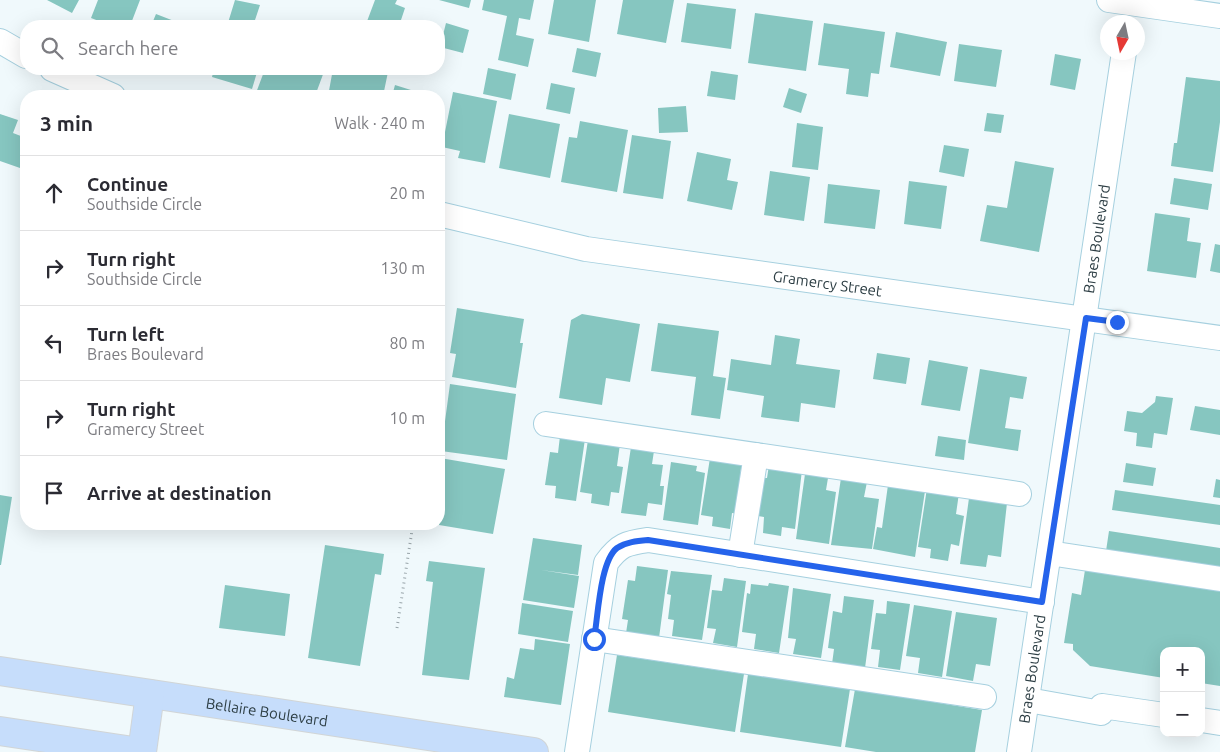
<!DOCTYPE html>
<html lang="en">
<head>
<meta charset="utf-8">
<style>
	body { margin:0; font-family:Ubuntu,sans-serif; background:#f7f7f7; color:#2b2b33 }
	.controls { position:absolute; right:15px; bottom:15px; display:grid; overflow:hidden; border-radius:10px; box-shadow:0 5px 20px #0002 }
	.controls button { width:45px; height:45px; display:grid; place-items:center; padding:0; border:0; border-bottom:1px solid #e1e1e2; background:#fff; color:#2b2b33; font:25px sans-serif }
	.compass { position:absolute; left:1100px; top:15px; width:45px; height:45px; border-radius:50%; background:#fff; box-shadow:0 5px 20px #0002; rotate:189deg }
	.stop { position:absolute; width:15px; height:15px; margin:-11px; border:4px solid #2563eb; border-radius:50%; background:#fff }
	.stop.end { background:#2563eb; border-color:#fff; box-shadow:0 1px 5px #0008 }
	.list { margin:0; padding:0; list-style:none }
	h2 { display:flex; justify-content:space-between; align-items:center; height:65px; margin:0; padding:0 20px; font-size:21px }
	h2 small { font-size:16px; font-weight:400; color:#7c7c81 }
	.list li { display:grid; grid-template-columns:32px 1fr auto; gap:15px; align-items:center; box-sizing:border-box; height:75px; padding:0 20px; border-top:1px solid #e1e1e2 }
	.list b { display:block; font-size:19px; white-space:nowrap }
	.list p { margin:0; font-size:16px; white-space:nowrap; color:#7c7c81 }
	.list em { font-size:16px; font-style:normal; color:#7c7c81 }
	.icon { flex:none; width:28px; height:28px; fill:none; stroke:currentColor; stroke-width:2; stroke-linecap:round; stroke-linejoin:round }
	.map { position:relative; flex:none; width:1220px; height:752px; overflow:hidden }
	.search { position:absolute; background:#fff; box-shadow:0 5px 20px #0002; left:20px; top:20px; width:425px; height:55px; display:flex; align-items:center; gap:12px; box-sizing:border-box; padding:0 18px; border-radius:20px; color:#7c7c81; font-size:19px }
	.panel { position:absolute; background:#fff; box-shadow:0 5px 20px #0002; left:20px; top:90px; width:425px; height:440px; border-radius:20px }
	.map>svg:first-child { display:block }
	.building { fill:#86c6c0 }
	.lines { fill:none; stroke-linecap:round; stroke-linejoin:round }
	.minor-casing { stroke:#a6d0df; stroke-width:26 }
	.major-casing { stroke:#d1d5d6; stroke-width:30 }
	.path { stroke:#99a5aa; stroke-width:3; stroke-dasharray:1 4; stroke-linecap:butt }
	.minor { stroke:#fff; stroke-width:24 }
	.major { stroke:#c6ddfb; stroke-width:28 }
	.route { stroke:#2563eb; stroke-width:6 }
	.labels { text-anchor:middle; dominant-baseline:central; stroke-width:4.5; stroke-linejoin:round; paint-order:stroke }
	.street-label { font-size:15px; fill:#2d3e44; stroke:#fff }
</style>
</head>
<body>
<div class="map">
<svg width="1220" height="752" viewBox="0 0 1220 752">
	<rect width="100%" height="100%" fill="#f0f9fc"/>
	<!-- building -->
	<path class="building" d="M47,0H79L72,13Z
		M98,0H140L130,26H112L91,18Z
		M235,0L260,5L253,26H227Z
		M375,0H397L395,4L405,8L399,26H374L366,24Z
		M439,0H471L469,8Z
		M484,0H534L530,20L519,18L516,35L534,39L528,67L498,60L507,16L482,10Z
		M554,0H596L589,42L548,34Z
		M623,0H674L666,43L617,34Z
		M687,3L736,9L731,49L681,42Z
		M755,13L813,21L806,71L748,63Z
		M156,14L187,26H151Z
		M446,23L469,30L463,53L440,47Z
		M824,23L885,32L879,74L871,73L868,97L846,94L849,69L818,65Z
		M896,32L947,42L940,76L890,67Z
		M959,44L1002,50L996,87L954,81Z
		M577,48L601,53L596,77L572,72Z
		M1055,54L1081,59L1075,90L1050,85Z
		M488,68L516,74L511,100L483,94Z
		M214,69H258L252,89L212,77Z
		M265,69H325L315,96H265L256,93Z
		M333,69H370L388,72L383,96H328Z
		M711,71L738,75L735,100L707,96Z
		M1186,77L1220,81V122L1213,172L1171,166L1174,143H1177Z
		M551,83L575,88L570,114L546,109Z
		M395,85L430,96H392Z
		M789,88L807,94L801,113L783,107Z
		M453,92L497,101L485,163L458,158L460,151L442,147Z
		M686,106L688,132L659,133L658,108Z
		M987,113L1004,115L1001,133L984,131Z
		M0,114L18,120L13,133L26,138V150L20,168L0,161Z
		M509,114L560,124L550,178L499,168Z
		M580,121L628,130L617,192L561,182L569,137L577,138Z
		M797,123L823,127L818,170L792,167Z
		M632,135L671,141L663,199L623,193Z
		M944,145L969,149L964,177L939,172Z
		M697,152L731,159L727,180L738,182L732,210L687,201Z
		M1015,161L1054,168L1039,252L980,241L987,205L1007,208Z
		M770,171L810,177L804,221L764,215Z
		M1174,178L1212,184L1208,210L1170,204Z
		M909,181L947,186L941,229L904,224Z
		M828,184L880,190L875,229L824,223Z
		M1155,213L1190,218L1187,241L1201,243L1196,278L1147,271Z
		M1215,244L1220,245V273L1210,271Z
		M457,308L524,319L520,343H523L516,388L452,377L456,354L450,353Z
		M582,314L640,324L630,382L606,378L602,405L559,398L571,320Z
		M658,323L719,331L713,376L726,378L720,419L691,415L696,377L651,371Z
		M775,335L800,339L796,364L840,370L835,408L801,403L799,422L761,417L764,396L727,390L731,359L771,365Z
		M877,353L910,358L906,384L873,379Z
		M929,360L968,367L960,411L921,405Z
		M980,369L1027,377L1023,399L1010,397L1005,428L1021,430L1018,451L968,443Z
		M450,384L516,394L507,460L441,451Z
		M1156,396L1173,398L1167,435L1154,433L1152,448L1136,446L1137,433L1124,431L1127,411L1142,413L1155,402Z
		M1195,406L1220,410V435L1190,430Z
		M560,436L585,439L576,501L555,498L556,486L545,485L550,452L558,453Z
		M938,436L966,440L964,460L935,456Z
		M588,440L620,444L617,466L623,467L619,493L611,492L609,506L591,503L592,494L580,492Z
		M631,447L654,451L652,464L663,465L660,486H664L662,505L648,503L646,516L621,513Z
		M440,458L505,469L493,534L439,525Z
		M710,458L742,463L740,475H744L738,514L732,513L730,529L712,526L713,517L701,515Z
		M671,462L697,466L696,471L705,473L698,525L663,520Z
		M1126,463L1156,468L1153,486L1123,482Z
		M769,465L802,470L795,529L782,527L781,536L763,533L764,517L758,516L763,478H767Z
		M805,474L828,478L826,490L836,492L829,544L796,539Z
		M841,478L867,482L864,497L879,499L872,549L831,545Z
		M1216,479L1220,480V498L1213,497Z
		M888,485L925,491L915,557L873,549L877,527L882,528Z
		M927,488L959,493L956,514L964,516L959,546L951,544L948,561L930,558L931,549L918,547Z
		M1115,490L1220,505V525L1112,510Z
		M0,495L12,497L1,565H0Z
		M969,498L1007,503L1001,557L988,555L986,567L960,564Z
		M1109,531L1220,548V686L1201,683V651H1164V678L1090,666L1073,650V644L1064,643L1072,593L1081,595L1085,570L1106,551Z
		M533,538L582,545L578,575L541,570L579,576L574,608L523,600Z
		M325,545L384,554L381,575L375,574L360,666L308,658Z
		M429,561L485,568L469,680L422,675L433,582L426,581Z
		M637,566L668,570L659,638L626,633L628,620L622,619L628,580L635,581Z
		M671,571L712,575L702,640L672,636L674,620L668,619L671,595L667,594Z
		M724,578L746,581L737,647L713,643L716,629L707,628L712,590L722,591Z
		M769,583L789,586L779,653L754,649L756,634L742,632L747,593L750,594L751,584L768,586Z
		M225,585L290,594L285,636L219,628Z
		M793,588L831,594L821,658L793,654L796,639L788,638Z
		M844,596L874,600L865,668L832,664L834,649L828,648L833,611L842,613Z
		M887,601L910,604L900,670L878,667L880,650L871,649L876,613L886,614Z
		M522,603L573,611L568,642L518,634Z
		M914,605L952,611L942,677L918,673L920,658L906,656Z
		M956,612L997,618L990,666L976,664L973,681L946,676Z
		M535,639L570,644L561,705L504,697L507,677L514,679L520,648L534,650Z
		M617,655L744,674L735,732L608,712Z
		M748,674L850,689L841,747L740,732Z
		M855,689L982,710L975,752H876L845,747Z"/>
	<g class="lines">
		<defs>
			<g id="minor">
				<path d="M1109,0L1220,16"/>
				<path d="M0,41L26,56"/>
				<path d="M52,69L113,96"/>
				<path id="s1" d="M439,214L586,249L1220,338"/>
				<path d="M546,424L1019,494"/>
				<path d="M1049,553L1220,579"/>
				<path d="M740,555L756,455"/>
				<path d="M594,639L984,697"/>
				<path d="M1028,700L1101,713L1102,706L1164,715"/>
				<path d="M1201,720L1220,723"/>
				<path d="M577,752L606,563C619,545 626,543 648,540L1042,602"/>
				<path id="s2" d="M1019,752L1124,52"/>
			</g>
			<g id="major">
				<path id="s3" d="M0,671L534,752"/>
				<path d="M0,731L140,752"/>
				<path d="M142,752L150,694"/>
			</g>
		</defs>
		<!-- minor casing -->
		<use href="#minor" class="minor-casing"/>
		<!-- major casing -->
		<use href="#major" class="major-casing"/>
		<!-- path -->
		<path class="path" d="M397,628L413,524"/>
		<!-- minor -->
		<use href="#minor" class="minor"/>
		<!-- major -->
		<use href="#major" class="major"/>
	</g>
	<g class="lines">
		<!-- route -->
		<path class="route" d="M594,639C598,617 600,561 617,548C626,542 637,541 648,540L1042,602L1086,318L1117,322"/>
	</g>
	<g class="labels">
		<!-- street labels -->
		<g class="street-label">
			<text stroke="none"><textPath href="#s2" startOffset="519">Braes Boulevard</textPath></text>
			<text stroke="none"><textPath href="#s1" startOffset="395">Gramercy Street</textPath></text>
			<text stroke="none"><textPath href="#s2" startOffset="84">Braes Boulevard</textPath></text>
			<text stroke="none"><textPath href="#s3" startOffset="270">Bellaire Boulevard</textPath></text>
		</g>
	</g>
</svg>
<div class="controls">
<button>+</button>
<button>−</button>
</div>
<svg class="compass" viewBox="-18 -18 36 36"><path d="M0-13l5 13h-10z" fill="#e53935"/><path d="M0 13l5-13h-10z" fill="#7c7c81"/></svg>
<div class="stop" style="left:594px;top:639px"></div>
<div class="stop end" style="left:1117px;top:322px"></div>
<div class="search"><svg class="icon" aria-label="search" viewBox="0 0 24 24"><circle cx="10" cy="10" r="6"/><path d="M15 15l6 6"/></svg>Search here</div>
<section class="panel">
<h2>3 min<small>Walk · 240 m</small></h2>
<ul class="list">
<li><svg class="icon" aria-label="ahead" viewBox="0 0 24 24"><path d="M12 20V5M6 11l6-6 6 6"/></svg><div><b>Continue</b><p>Southside Circle</p></div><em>20 m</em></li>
<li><svg class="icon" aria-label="right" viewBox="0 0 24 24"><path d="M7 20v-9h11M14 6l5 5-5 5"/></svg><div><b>Turn right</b><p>Southside Circle</p></div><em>130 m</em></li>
<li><svg class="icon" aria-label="left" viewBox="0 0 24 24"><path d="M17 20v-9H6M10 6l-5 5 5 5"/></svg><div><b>Turn left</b><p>Braes Boulevard</p></div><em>80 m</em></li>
<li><svg class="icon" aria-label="right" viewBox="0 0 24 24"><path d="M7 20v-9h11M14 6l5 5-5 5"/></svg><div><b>Turn right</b><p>Gramercy Street</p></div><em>10 m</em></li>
<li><svg class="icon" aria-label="arrive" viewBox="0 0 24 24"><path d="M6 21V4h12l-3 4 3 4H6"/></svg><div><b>Arrive at destination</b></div></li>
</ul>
</section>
</div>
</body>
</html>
